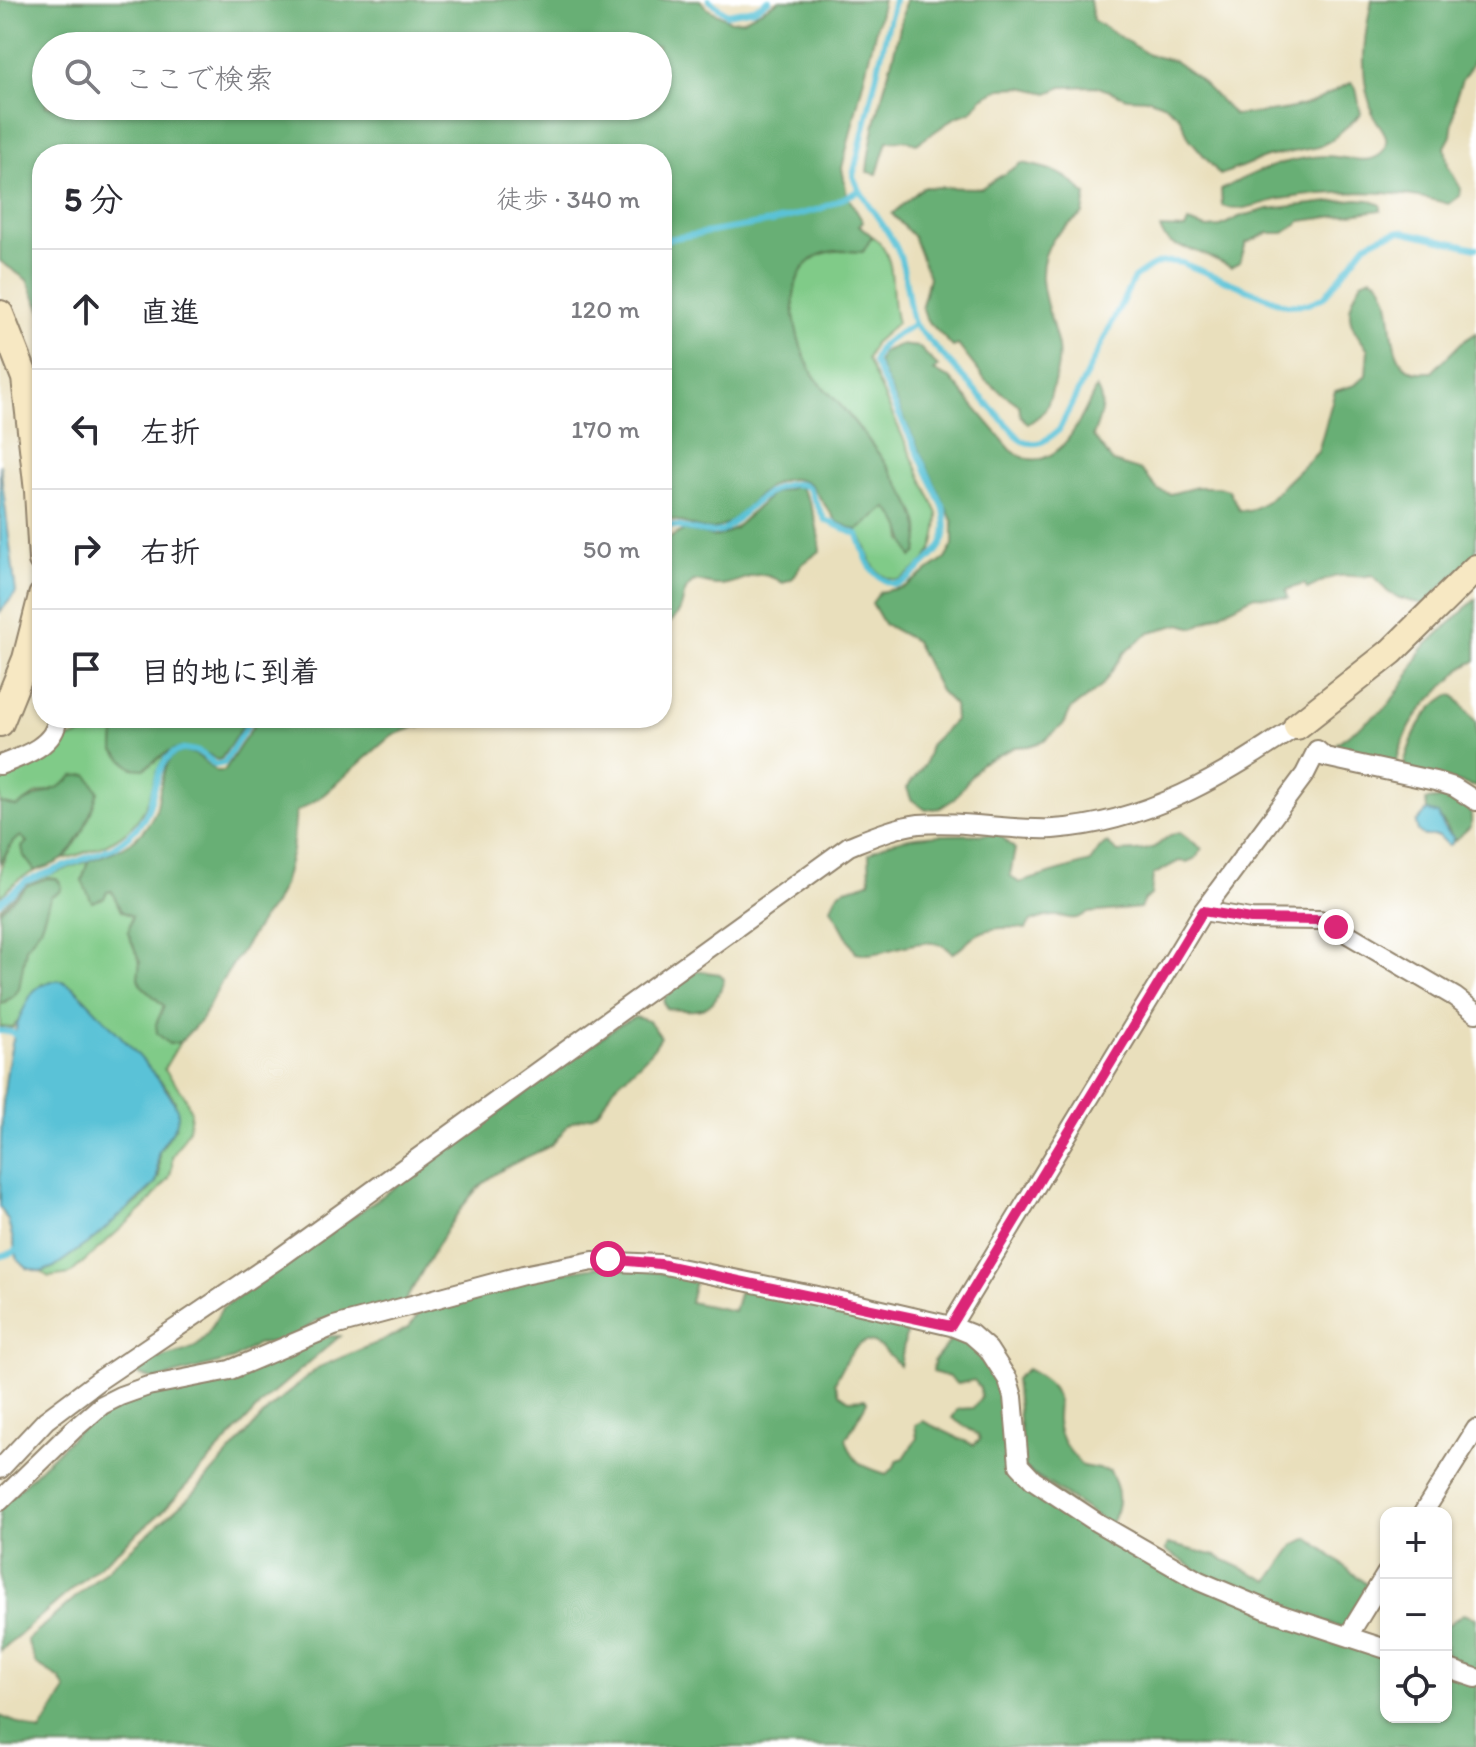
<!DOCTYPE html>
<html lang="ja">
<head>
<meta charset="utf-8">
<style>
	body { margin:0; font-family:Itim,"Klee One",sans-serif; background:#f2f2f3; color:#2b2b33 }
	.controls { position:absolute; right:24px; bottom:24px; display:grid; overflow:hidden; border-radius:16px; box-shadow:0 2px 6px #0004 }
	.controls button { width:72px; height:72px; display:grid; place-items:center; padding:0; border:0; border-bottom:2px solid #e1e1e2; background:#fff; color:#2b2b33; font:40px sans-serif }
	.stop { position:absolute; width:24px; height:24px; margin:-18px; border:6px solid #db2777; border-radius:50%; background:#fff }
	.stop.end { background:#db2777; border-color:#fff; box-shadow:0 2px 8px #0008 }
	.list { margin:0; padding:0; list-style:none }
	h2 { display:flex; justify-content:space-between; align-items:center; height:104px; margin:0; padding:0 32px; font-size:34px }
	h2 small { font-size:26px; font-weight:400; color:#7c7c81 }
	.list li { display:grid; grid-template-columns:52px 1fr auto; gap:24px; align-items:center; box-sizing:border-box; height:120px; padding:0 32px; border-top:2px solid #e1e1e2 }
	.list b { display:block; font-size:30px; white-space:nowrap }
	.list em { font-size:26px; font-style:normal; color:#7c7c81 }
	.icon { flex:none; width:44px; height:44px; fill:none; stroke:currentColor; stroke-width:2; stroke-linecap:round; stroke-linejoin:round }
	.map { position:relative; flex:none; width:1476px; height:1747px; overflow:hidden }
	.search { position:absolute; background:#fff; box-shadow:0 2px 6px #0004; left:32px; top:32px; width:640px; height:88px; display:flex; align-items:center; gap:20px; box-sizing:border-box; padding:0 28px; border-radius:44px; color:#7c7c81; font-size:30px }
	.panel { position:absolute; background:#fff; box-shadow:0 2px 6px #0004; left:32px; top:144px; width:640px; height:584px; border-radius:32px }
	.map>svg:first-child { display:block }
	.green { fill:#80cb88; stroke:#5e7a53; stroke-width:2 }
	.forest { fill:#68af74; stroke:#526c49; stroke-width:2; fill-rule:evenodd }
	.water { fill:#5ac2d7; stroke:#4a767a; stroke-width:2 }
	.lines { fill:none; stroke-linecap:round; stroke-linejoin:round }
	.stream { stroke:#5ac2d7; stroke-width:6 }
	.street-casing { stroke:#92846d; stroke-width:22 }
	.secondary-casing { stroke:#92846d; stroke-width:30 }
	.street { stroke:#fff; stroke-width:18 }
	.secondary { stroke:#f7e8c3; stroke-width:26 }
	.route { stroke:#db2777; stroke-width:10 }
</style>
</head>
<body>
<div class="map">
<svg width="1476" height="1747" viewBox="0 0 1476 1747">
	<rect width="100%" height="100%" fill="#fff"/>
	<filter id="ink" filterUnits="userSpaceOnUse"><feTurbulence type="fractalNoise" baseFrequency=".0125" numOctaves="2"/><feDisplacementMap in="SourceGraphic" scale="16" xChannelSelector="R" yChannelSelector="G"/><feConvolveMatrix kernelMatrix="1 2 1 2 8 2 1 2 1" color-interpolation-filters="sRGB"/></filter>
	<filter id="wash" filterUnits="userSpaceOnUse"><feTurbulence type="fractalNoise" baseFrequency=".006" numOctaves="4" result="noise"/><feDisplacementMap in="SourceGraphic" scale="32" xChannelSelector="R" yChannelSelector="G"/><feGaussianBlur stdDeviation="1.8" result="paint"/><feColorMatrix in="noise" values="0 0 0 0 0 0 0 0 0 0 0 0 0 0 0 0 0 1.4 0 .05"/><feComposite in="paint" operator="in"/></filter>
	<g filter="url(#wash)">
		<rect width="100%" height="100%" fill="#e9dfbc"/>
		<!-- green -->
		<path class="green" d="M872,236C901,258 887,292 897,323L874,343L867,359L938,514C937,549 930,562 899,580C865,578 873,548 856,530L862,528L873,515L887,507L901,521L903,541L917,552C918,545 920,535 919,528C915,497 862,431 841,406C832,395 819,385 813,374C795,343 779,279 816,257C830,248 847,251 863,252Z
			M101,719L107,720L115,729L114,751L144,769L170,751C157,764 155,778 150,795C137,837 103,848 64,859L81,834L98,792L64,786L36,794L17,807L0,803V769L61,741L84,734Z
			M21,835L27,842L24,856L35,871L19,879L0,897C0,869 0,855 21,835Z
			M88,861L82,881L107,892L112,891L121,911L133,916L129,933L140,962L138,978L141,985L164,1006L169,1044L180,1042L164,1069L185,1096L191,1112L189,1129L172,1157V1168L169,1178L145,1207L70,1274L49,1277L41,1272L54,1267L96,1237L111,1221L139,1201L155,1184L159,1176V1152L176,1126L175,1101L167,1088L75,988L62,981L42,984L13,1028L0,1027V1004L5,1003L23,961L26,948L40,928L51,896L28,885L0,911V908L29,882Z"/>
		<!-- forest -->
		<path class="forest" d="M0,0H700L708,9L731,21L743,20L780,0H883L842,168L847,195L863,222L859,225L872,236L863,252C847,251 830,248 816,257C779,278 795,343 813,374C819,385 832,395 841,406C862,431 915,497 919,528C920,536 918,545 917,552L912,557C901,536 905,525 887,508C874,514 867,526 856,530L837,522L810,484C805,482 797,479 792,479C761,479 745,519 718,528C700,534 681,517 662,519V154H42V313L27,280L0,261ZM46,46H658V106H46Z
			M905,0H1090L1093,20L1149,55L1174,61L1198,78L1234,115C1260,113 1285,112 1310,103C1324,98 1336,89 1351,83L1356,88L1361,114L1330,141L1318,147L1267,157L1220,175L1189,138L1179,116L1165,105L1150,99L1127,98L1096,86L1062,87L1048,93L1022,87L1001,88L982,98L971,112L956,117L917,144L906,140L887,141L877,174L867,172C872,113 897,59 905,0Z
			M1372,0H1476V45L1472,65L1462,80L1456,97L1451,136L1445,147L1448,166L1461,189L1460,196L1449,204C1394,188 1337,190 1281,199C1263,202 1236,215 1222,205L1221,190C1252,172 1287,158 1324,156C1342,155 1377,170 1385,147C1390,133 1378,126 1373,114C1371,109 1370,102 1368,97C1360,64 1365,32 1372,0Z
			M1022,163C1052,169 1065,172 1086,195L1083,214C1074,221 1061,229 1054,238C1028,273 1051,310 1058,347C1060,362 1056,375 1052,390C1047,410 1046,412 1028,424L1021,416L1019,405L986,381L958,345L953,347L926,319L922,306L929,277L913,236L892,214L923,187L981,188Z
			M1357,199L1369,200L1381,205V210L1301,221L1284,233H1268L1246,243L1240,262L1231,267C1219,261 1207,255 1195,251C1178,245 1166,247 1160,228L1185,229L1188,222L1207,228L1219,227L1239,217L1268,209Z
			M1371,277C1403,289 1379,358 1413,371C1417,373 1426,372 1432,372L1462,342L1476,333V554L1424,604C1411,601 1395,599 1386,590C1380,584 1380,580 1372,575C1357,579 1351,574 1338,576C1327,577 1318,585 1307,589L1304,584L1286,590L1288,598L1254,596L1194,628L1181,624L1150,632L1124,653L1101,687L1071,709L1064,724L1044,741L1029,746L1015,747L980,764L954,799L940,808L926,810L911,799L907,788L925,764L930,745L955,720L954,705L940,691L915,641L884,624L872,603L880,592L904,587L945,559L953,545V522L878,363L882,352L899,345L919,347L938,367L933,371L950,378L1011,450C1055,484 1081,419 1096,388C1107,405 1099,418 1093,436L1113,462L1142,471L1158,490L1170,494L1197,487H1218L1229,490L1239,510L1249,511L1267,501L1318,452L1335,391L1355,385L1366,375L1368,349C1346,323 1344,310 1362,281Z
			M798,486C813,498 819,532 820,551L801,565L793,578L783,583C753,565 752,581 721,585C713,586 704,582 695,581C680,592 686,598 679,612C677,616 673,619 670,623L662,621V542L684,530L715,537L722,535L734,529L773,493Z
			M1476,599V661C1464,665 1461,670 1452,679C1420,707 1406,725 1395,766L1344,756L1336,750L1337,743L1387,707L1409,675L1422,649Z
			M1449,695L1455,696L1476,722V787L1407,769L1404,764C1412,736 1423,710 1449,695Z
			M123,718H248L221,759L217,760C186,738 170,748 144,769L132,768L114,751L115,729Z
			M258,718H487L416,727L392,735L321,797L296,812L292,851L283,885L273,906L264,916L222,981L201,1020L180,1042L169,1044L157,1033L156,1024L164,1006L141,985L138,978L140,962L128,933L132,916L121,911L112,891L107,892L104,898L92,902L82,881L88,861C107,854 129,848 143,831C148,825 153,817 156,810C162,792 159,745 191,753C203,756 207,765 216,771H224Z
			M88,775L98,791C92,813 80,841 65,857C59,864 44,867 35,871L24,856L22,847L27,842L21,836L13,842L0,863V803L17,807C35,793 58,793 73,776Z
			M1458,797C1470,804 1472,812 1471,826L1454,841C1449,830 1440,813 1427,811L1426,800Z
			M1180,832L1202,849L1196,858L1187,862L1179,861L1153,875L1151,895L1144,900L1140,908L1087,913C1072,923 1070,916 1055,916C1047,915 1037,920 1030,922L1026,929C1012,927 992,927 980,933C970,937 964,948 953,953C928,926 887,960 856,953L831,908C840,881 849,892 870,881L869,854C900,829 961,836 999,834L1015,849L1010,875L1019,883L1090,862L1100,848L1107,843L1118,852C1129,851 1142,852 1152,848C1164,843 1165,834 1180,832Z
			M48,878L57,879L62,886L60,892L51,896L40,928L26,948L19,989L13,997L0,1004V911L28,885Z
			M697,971L720,974L724,979C714,1015 698,1011 667,1009L664,1003L665,997Z
			M635,1017L649,1021L661,1037C649,1058 631,1070 615,1086C606,1095 605,1108 593,1115C586,1119 577,1118 570,1123C563,1129 558,1141 550,1146C528,1157 494,1170 477,1189C447,1222 427,1265 404,1303L316,1321L292,1339L257,1344L234,1359L155,1380L137,1374C149,1353 179,1358 198,1345C209,1336 215,1320 222,1308L428,1164L620,1024Z
			M610,1265L696,1278L690,1302L734,1311L741,1287L908,1322L900,1366C864,1325 856,1340 835,1382L839,1393L849,1400L865,1399L867,1402L846,1439C854,1465 862,1466 886,1474L893,1469L897,1460L904,1458L917,1438L915,1425L923,1421L973,1445L980,1440L978,1435L952,1418L958,1409L973,1408L981,1398L980,1388L974,1380L957,1384L949,1377L933,1372L934,1361L957,1333C1012,1362 1006,1406 1013,1461L1148,1559L1386,1653V1717H1446V1674L1476,1683V1747H0V1716L40,1732L66,1690L60,1679L36,1664L27,1640L193,1494L269,1409L319,1367L397,1334L409,1327L422,1310L525,1278Z
			M331,1336H340L265,1400L162,1512L0,1651V1508L77,1432L119,1402Z
			M1027,1369C1078,1396 1046,1407 1062,1439C1066,1449 1076,1457 1082,1466L1110,1471C1121,1493 1121,1504 1110,1525L1024,1467L1015,1379Z
			M1309,1538L1371,1588L1346,1629L1238,1596L1165,1550L1168,1544L1216,1556L1269,1581L1295,1544Z
			M1463,1614L1476,1618V1672L1446,1664V1626Z"/>
		<!-- water -->
		<path class="water" d="M0,464L16,593L0,612Z
			M1427,811L1438,814L1444,828L1453,837L1452,844L1448,845L1439,836H1424L1418,831L1416,823Z
			M52,981H62L74,988C95,1010 180,1092 178,1116C177,1132 162,1140 158,1154C156,1165 160,1174 155,1184L96,1237L54,1267L41,1272L27,1268L18,1260L8,1221L0,1207C0,1145 0,1072 20,1016C31,997 29,988 52,981Z"/>
		<g class="lines">
			<!-- stream -->
			<path class="stream" d="M709,0L727,14L754,9L769,0
				M894,0L853,176C864,204 886,224 898,251C908,274 906,301 914,324L1022,441C1038,447 1046,441 1059,430L1134,278C1152,265 1159,259 1182,263L1286,305L1308,304L1324,297L1366,244L1384,235L1401,231L1476,248
				M662,240L771,222L820,209L859,191
				M662,525C683,524 704,537 723,531C747,512 776,473 808,487L825,520L858,535C866,556 868,576 893,584C905,583 911,576 920,568C943,547 951,538 943,506L874,362C876,342 898,336 914,324
				M0,902L26,881L112,848C125,840 136,831 144,818C157,798 153,755 182,750C197,748 205,755 215,765L224,763L252,718
				M0,1031L11,1032L15,1035
				M0,1257L14,1252L19,1247"/>
		</g>
	</g>
	<g filter="url(#ink)">
		<g class="lines">
			<defs>
				<path id="street" d="M0,765C22,757 57,745 57,718
					M1203,911L1251,919L1320,920L1336,927L1455,997L1476,1013
					M951,1326L1203,911L1305,774L1317,750L1325,757L1435,781L1454,787L1476,801
					M0,1469L46,1420L98,1381L281,1257L849,846C872,837 895,827 919,824C964,820 1008,831 1053,829C1145,823 1223,777 1297,726
					M0,1501L73,1430L102,1405L120,1396L148,1386L230,1370L334,1326L523,1275L593,1261L660,1264L856,1304L951,1326L971,1334L988,1349L1008,1380L1013,1397L1019,1465L1033,1480L1098,1523L1199,1581L1270,1611L1386,1649
					M1423,1513L1476,1429
					M1348,1636L1386,1574
					M1446,1668L1476,1678"/>
				<path id="secondary" d="M0,314L25,378L38,491L42,560
					M0,723L26,659L42,596
					M1297,726L1391,652L1476,568"/>
			</defs>
			<!-- street casing -->
			<use href="#street" class="street-casing"/>
			<!-- secondary casing -->
			<use href="#secondary" class="secondary-casing"/>
			<!-- street -->
			<use href="#street" class="street"/>
			<!-- secondary -->
			<use href="#secondary" class="secondary"/>
		</g>
	</g>
	<g class="lines" filter="url(#ink)">
		<!-- route -->
		<path class="route" d="M608,1259L660,1264L951,1326L1203,911L1251,919L1320,920L1336,927"/>
	</g>
</svg>
<div class="controls">
<button>+</button>
<button>−</button>
<button><svg class="icon" aria-label="locate" viewBox="0 0 24 24"><circle cx="12" cy="12" r="6"/><path d="M12 2v4M12 18v4M2 12h4M18 12h4"/></svg></button>
</div>
<div class="stop" style="left:608px;top:1259px"></div>
<div class="stop end" style="left:1336px;top:927px"></div>
<div class="search"><svg class="icon" aria-label="search" viewBox="0 0 24 24"><circle cx="10" cy="10" r="6"/><path d="M15 15l6 6"/></svg>ここで検索</div>
<section class="panel">
<h2>5 分<small>徒歩 · 340 m</small></h2>
<ul class="list">
<li><svg class="icon" aria-label="ahead" viewBox="0 0 24 24"><path d="M12 20V5M6 11l6-6 6 6"/></svg><div><b>直進</b></div><em>120 m</em></li>
<li><svg class="icon" aria-label="left" viewBox="0 0 24 24"><path d="M17 20v-9H6M10 6l-5 5 5 5"/></svg><div><b>左折</b></div><em>170 m</em></li>
<li><svg class="icon" aria-label="right" viewBox="0 0 24 24"><path d="M7 20v-9h11M14 6l5 5-5 5"/></svg><div><b>右折</b></div><em>50 m</em></li>
<li><svg class="icon" aria-label="arrive" viewBox="0 0 24 24"><path d="M6 21V4h12l-3 4 3 4H6"/></svg><div><b>目的地に到着</b></div></li>
</ul>
</section>
</div>
</body>
</html>
